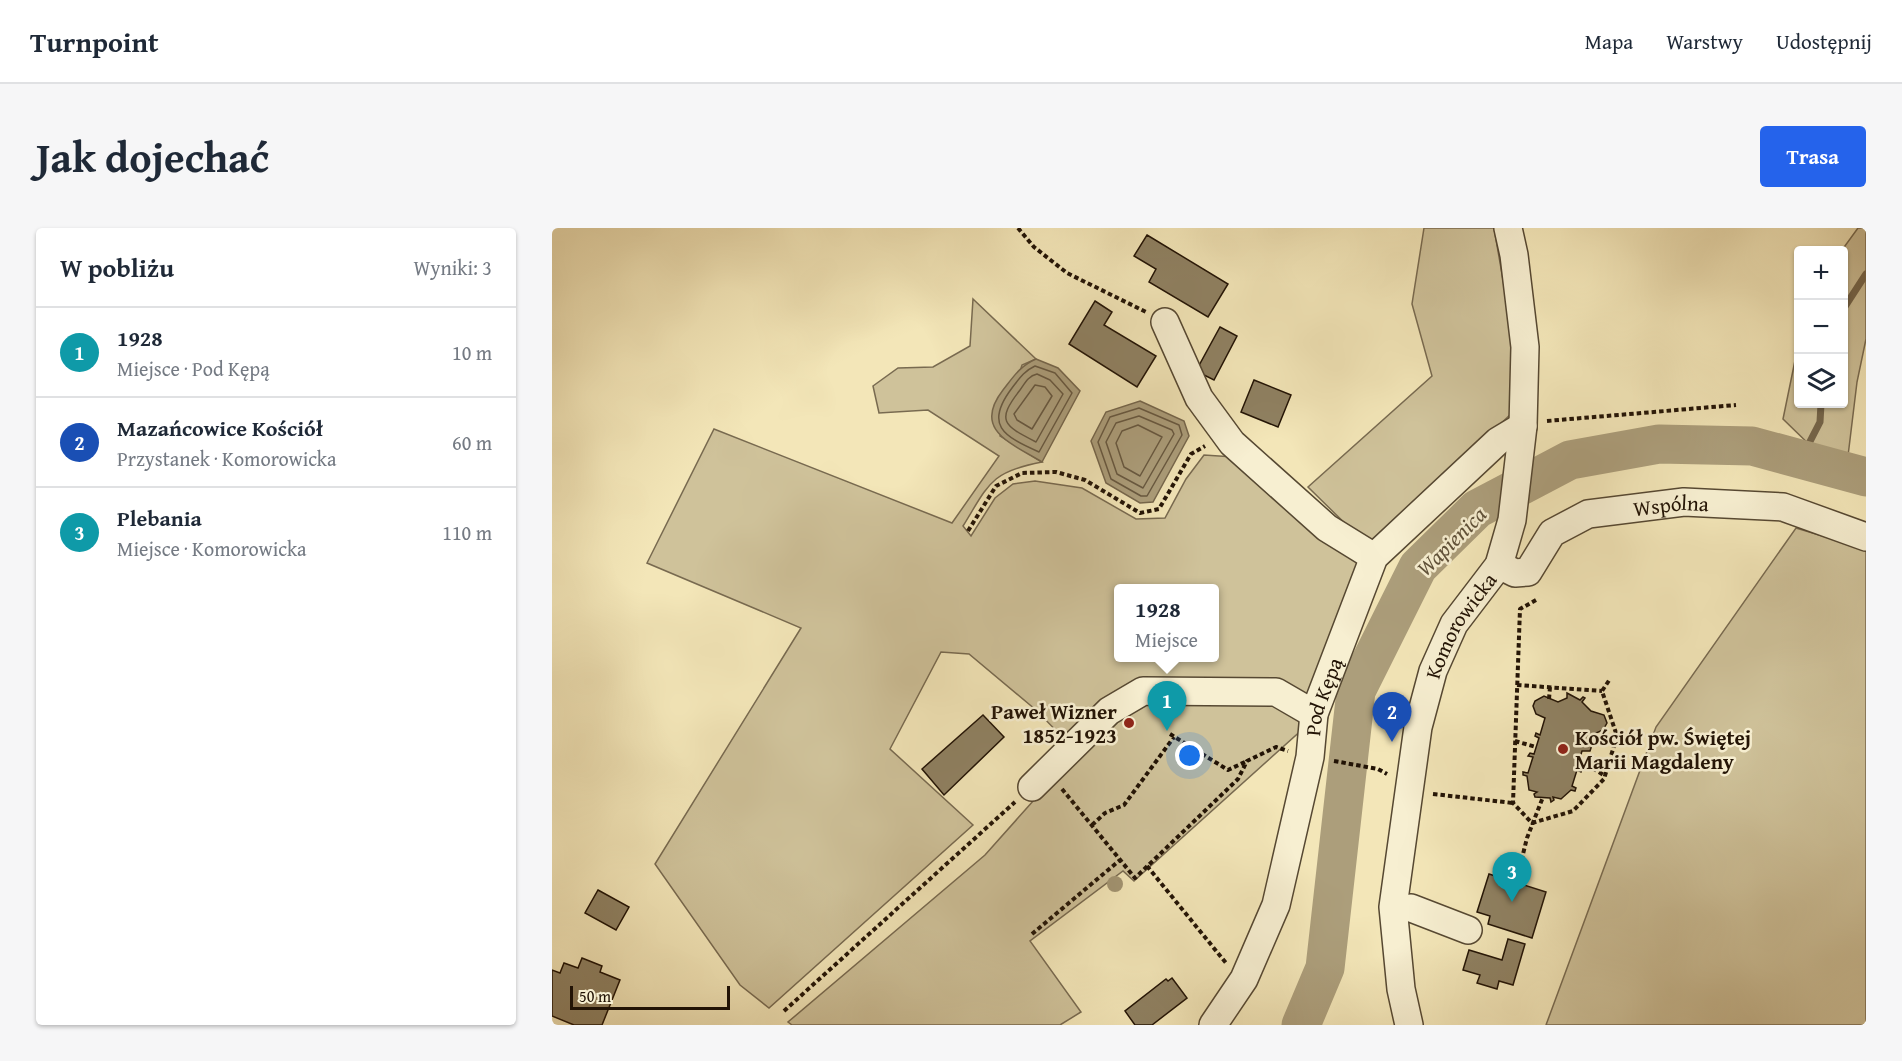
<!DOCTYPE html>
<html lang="pl">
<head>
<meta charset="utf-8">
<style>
	body { margin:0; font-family:"Gentium Book Plus",serif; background:#f6f6f7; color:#1f2937 }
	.controls { position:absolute; right:18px; top:18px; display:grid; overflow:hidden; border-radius:6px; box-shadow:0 2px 4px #0004 }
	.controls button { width:54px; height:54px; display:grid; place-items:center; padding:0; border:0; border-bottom:2px solid #e0e1e3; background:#fff; color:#1f2937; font:30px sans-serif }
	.scale { position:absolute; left:18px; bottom:15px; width:160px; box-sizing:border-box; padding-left:6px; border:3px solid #221305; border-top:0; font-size:16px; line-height:21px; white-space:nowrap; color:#221305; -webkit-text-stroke:4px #f7efd1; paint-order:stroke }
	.you { position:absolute; left:638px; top:528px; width:21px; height:21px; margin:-15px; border:4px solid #fff; border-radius:50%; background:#1a73e8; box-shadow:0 0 0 9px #1a73e833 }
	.badge { display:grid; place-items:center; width:39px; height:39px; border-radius:50%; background:#2563eb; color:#fff; font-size:20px; font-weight:700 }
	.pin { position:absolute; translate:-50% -50px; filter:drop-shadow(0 2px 3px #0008) }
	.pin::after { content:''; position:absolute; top:32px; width:21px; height:18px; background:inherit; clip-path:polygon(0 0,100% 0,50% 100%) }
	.popup { position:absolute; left:562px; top:356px; width:105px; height:78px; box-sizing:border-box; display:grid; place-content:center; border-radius:6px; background:#fff; filter:drop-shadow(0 2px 4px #0005); font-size:20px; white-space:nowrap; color:#747a83 }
	.popup b { font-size:22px; color:#1f2937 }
	.popup::after { content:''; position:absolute; left:50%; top:100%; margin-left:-12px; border:12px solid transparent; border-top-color:#fff }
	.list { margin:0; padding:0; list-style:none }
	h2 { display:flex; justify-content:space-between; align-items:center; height:78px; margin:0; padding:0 24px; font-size:26px }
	h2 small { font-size:20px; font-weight:400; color:#747a83 }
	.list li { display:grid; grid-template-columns:39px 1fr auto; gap:18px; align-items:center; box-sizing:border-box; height:90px; padding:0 24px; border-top:2px solid #e0e1e3 }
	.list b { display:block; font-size:22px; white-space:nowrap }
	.list p { margin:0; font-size:20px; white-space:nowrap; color:#747a83 }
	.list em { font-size:20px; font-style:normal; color:#747a83 }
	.icon { flex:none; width:33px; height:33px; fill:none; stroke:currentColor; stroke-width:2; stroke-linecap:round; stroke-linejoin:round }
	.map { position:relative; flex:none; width:1314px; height:797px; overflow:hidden; border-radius:6px }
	header { display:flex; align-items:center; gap:36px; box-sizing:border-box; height:84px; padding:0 30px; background:#fff; border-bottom:2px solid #e0e1e3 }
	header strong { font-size:28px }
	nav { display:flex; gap:33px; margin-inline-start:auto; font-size:21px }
	.intro { display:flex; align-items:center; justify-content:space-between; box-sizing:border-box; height:144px; padding:0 36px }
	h1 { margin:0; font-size:42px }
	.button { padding:15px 27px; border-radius:6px; background:#2563eb; color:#fff; font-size:21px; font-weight:700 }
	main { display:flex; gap:36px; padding:0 36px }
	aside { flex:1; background:#fff; border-radius:6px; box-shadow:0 2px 4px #0004 }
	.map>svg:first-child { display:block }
	.green { fill:#cfc29a; stroke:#786a50; stroke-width:1.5; fill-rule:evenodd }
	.water { fill:#ac9e7b; stroke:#75664c; stroke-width:1.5 }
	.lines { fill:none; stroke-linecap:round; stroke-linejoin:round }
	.shore { stroke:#675840; stroke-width:1.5 }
	.stream { stroke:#75664c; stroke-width:7 }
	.river { stroke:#ac9e7b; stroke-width:39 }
	.building { fill:#8f8162; stroke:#221305; stroke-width:1.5 }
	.minor-casing { stroke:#564832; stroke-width:30 }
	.path { stroke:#221305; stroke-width:4; stroke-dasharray:4.5 3; stroke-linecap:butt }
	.minor { stroke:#f7efd1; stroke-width:27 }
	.tree { fill:#a29472 }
	.poi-dot { fill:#8f2418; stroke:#f7efd1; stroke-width:2 }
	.labels { text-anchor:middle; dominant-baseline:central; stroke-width:5; stroke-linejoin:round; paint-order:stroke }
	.street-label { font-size:21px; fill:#221305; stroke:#f7efd1 }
	.poi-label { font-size:21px; font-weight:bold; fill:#221305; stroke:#f7efd1; text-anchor:end }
	.water-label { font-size:22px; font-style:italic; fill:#60523a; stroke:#f7efd1 }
</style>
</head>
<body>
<header>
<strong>Turnpoint</strong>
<nav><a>Mapa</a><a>Warstwy</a><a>Udostępnij</a></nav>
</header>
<div class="intro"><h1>Jak dojechać</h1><a class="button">Trasa</a></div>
<main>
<aside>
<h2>W pobliżu<small>Wyniki: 3</small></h2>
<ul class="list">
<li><span class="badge" style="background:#0f9aa8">1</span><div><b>1928</b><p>Miejsce · Pod Kępą</p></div><em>10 m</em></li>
<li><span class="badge" style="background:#1a4fb4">2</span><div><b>Mazańcowice Kościół</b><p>Przystanek · Komorowicka</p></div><em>60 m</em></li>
<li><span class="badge" style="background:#0f9aa8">3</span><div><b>Plebania</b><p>Miejsce · Komorowicka</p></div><em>110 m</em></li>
</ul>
</aside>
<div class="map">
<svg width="1314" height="797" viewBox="0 0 1314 797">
	<rect width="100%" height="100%" fill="#f3e6b8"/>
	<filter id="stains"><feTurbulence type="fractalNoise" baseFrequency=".00333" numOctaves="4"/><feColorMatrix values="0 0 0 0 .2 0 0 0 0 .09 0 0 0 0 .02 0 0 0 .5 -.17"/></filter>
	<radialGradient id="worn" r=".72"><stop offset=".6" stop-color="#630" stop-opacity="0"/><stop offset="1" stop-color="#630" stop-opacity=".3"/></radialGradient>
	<!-- green -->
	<path class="green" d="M872,0H942L963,121L961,184L818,320L756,259L880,148L860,76Z
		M1306,0H1314V111L1305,154L1296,228L1266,225L1231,191L1246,118V176H1292L1290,22Z
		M421,71L484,131L470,137L448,208L490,234C438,244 437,256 411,298L419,308L443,270L461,256L483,253L530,260L584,291L613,290L634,251L652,227L682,229L810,331L753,499L582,653L571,643L478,713L529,784L508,797H240L236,794L433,627L499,553L523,522L484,482L417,426L389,424L338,521L421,597L217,780L188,757L103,636L249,400L95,335L162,201L400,295L447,228L376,182L327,185L321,158L346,140L381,139L418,118ZM567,360H663V430H567Z
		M1244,300L1314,321V797H994L1104,499Z"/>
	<!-- water -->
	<path class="water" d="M484,131L506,140L528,163L490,234C459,215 420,202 451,162C462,148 468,138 484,131Z
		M588,173L632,193L637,208L601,274L588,275L554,255L539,213L554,184Z"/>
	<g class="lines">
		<!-- shore -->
		<path class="shore" d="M483,138L503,145L520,165L487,224C451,208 432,197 460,160C467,151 472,143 483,138Z
			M485,146L498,152L511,166L484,214C451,197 444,193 468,162C473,155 476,148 485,146Z
			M483,157L493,159L500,168L480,201L465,192L462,186Z
			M587,180L627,197L630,207L595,268H589L559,251L546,214L558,189Z
			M587,188L620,202L622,206L591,260L565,246L554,214L564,195Z
			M586,197L610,209L588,248L572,239L564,215L570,203Z"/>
		<!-- stream -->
		<path class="stream" d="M1292,80L1314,46
			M1249,231L1268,194L1269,176"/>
		<!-- river -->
		<path class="river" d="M749,797L773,740L804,463L866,339L925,281L1018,232L1107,216L1200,218L1314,249"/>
	</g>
	<!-- building -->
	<path class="building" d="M595,7L676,56L656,89L597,54L604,41L582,28Z
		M543,73L560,84L552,97L604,128L585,159L517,116Z
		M668,99L685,108L662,152L644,143Z
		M702,152L739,167L726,199L689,184Z
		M1015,465L1028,472L1031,469L1033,470L1030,474L1039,483L1052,487L1055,495L1051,502L1044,505L1038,523H1030L1025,539L1030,541L1029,544L1025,542L1020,558L1024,560L1023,563L1019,562L1009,571L1001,569L1002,572L999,574L998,570L983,569L982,566L985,564L977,562L975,548L971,547V544L976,545L981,529L976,528L978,525L982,526L987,510L983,508L984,505L988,507L993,490L984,486L981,478L983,473L992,468L1006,474L1015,470Z
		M431,487L452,509L392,567L370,541Z
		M937,646L994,664L980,710L936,696L938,688L925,684Z
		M46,662L77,679L64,702L33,685Z
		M956,711L973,716L961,757L947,753L945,761L925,755L928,747L911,742L917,722L950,732Z
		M30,730L50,738L48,744L68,752L50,797H22L0,788V742L8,745L12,735L26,740Z
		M620,750L635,770L600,797H583L573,783L614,751L616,753Z"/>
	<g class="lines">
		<defs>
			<g id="minor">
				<path d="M613,94L647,170L680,215L775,300L822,329"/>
				<path id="s1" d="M947,337L963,345L976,344L1000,305L1036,286L1132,274L1231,279L1314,309"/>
				<path d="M480,559L557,483L591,463L724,464L762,486"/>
				<path d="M859,680L916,702"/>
				<path id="s2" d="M661,797L692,751L724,677L758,529L762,486L822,329L946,213L971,198"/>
				<path id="s3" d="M857,797L849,761L841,679L866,499L881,443L902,396L947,337L960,292L971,198L973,119L962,27L956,0"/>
			</g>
		</defs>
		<!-- minor casing -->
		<use href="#minor" class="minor-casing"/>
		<!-- path -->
		<path class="path" d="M466,0L482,19L515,45L594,84
			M995,193L1184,177
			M416,303L444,258L470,245L504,244L533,252L588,285L607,281L639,226L653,218
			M984,372L968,381L961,575L980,595L1021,583L1052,551L1065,508L1050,463L1058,451
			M965,457L1050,463
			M997,471L998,459
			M618,506L676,542L695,533
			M963,513L984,519
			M1028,532L1053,548
			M782,533L826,541L835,546
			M510,561L583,650L686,551L695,533L724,519L736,523
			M881,566L961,575
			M540,597L553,585L572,577L622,509
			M595,638L674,735
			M964,654L975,610L991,569
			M480,706L568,632
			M232,783L463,574"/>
		<!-- minor -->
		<use href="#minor" class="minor"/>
	</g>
	<!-- trees -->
	<circle class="tree" cx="563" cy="656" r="8"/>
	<!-- markers -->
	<g class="poi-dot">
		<circle cx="577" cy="495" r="6"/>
		<circle cx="1011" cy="521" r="6"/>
	</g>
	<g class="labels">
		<!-- street labels -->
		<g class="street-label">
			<text stroke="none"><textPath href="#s1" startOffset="201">Wspólna</textPath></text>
			<text stroke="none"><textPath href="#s3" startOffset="412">Komorowicka</textPath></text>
			<text stroke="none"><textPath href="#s2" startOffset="350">Pod Kępą</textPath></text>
		</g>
		<!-- poi labels -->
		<g class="poi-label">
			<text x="565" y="483">Paweł Wizner<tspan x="565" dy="24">1852-1923</tspan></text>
			<text x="1023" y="509" text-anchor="start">Kościół pw. Świętej<tspan x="1023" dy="24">Marii Magdaleny</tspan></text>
		</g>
		<!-- water labels -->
		<g class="water-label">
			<text transform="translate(899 313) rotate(-45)">Wapienica</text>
		</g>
	</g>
	<rect width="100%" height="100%" filter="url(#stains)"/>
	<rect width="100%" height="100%" fill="url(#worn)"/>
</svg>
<div class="controls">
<button>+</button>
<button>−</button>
<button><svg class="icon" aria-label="layers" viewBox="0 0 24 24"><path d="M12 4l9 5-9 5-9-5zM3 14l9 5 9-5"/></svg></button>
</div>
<div class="scale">50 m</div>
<div class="you"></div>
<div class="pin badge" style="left:615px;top:503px;background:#0f9aa8">1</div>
<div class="popup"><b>1928</b>Miejsce</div>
<div class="pin badge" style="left:840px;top:514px;background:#1a4fb4">2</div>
<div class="pin badge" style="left:960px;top:674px;background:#0f9aa8">3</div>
</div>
</main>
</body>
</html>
